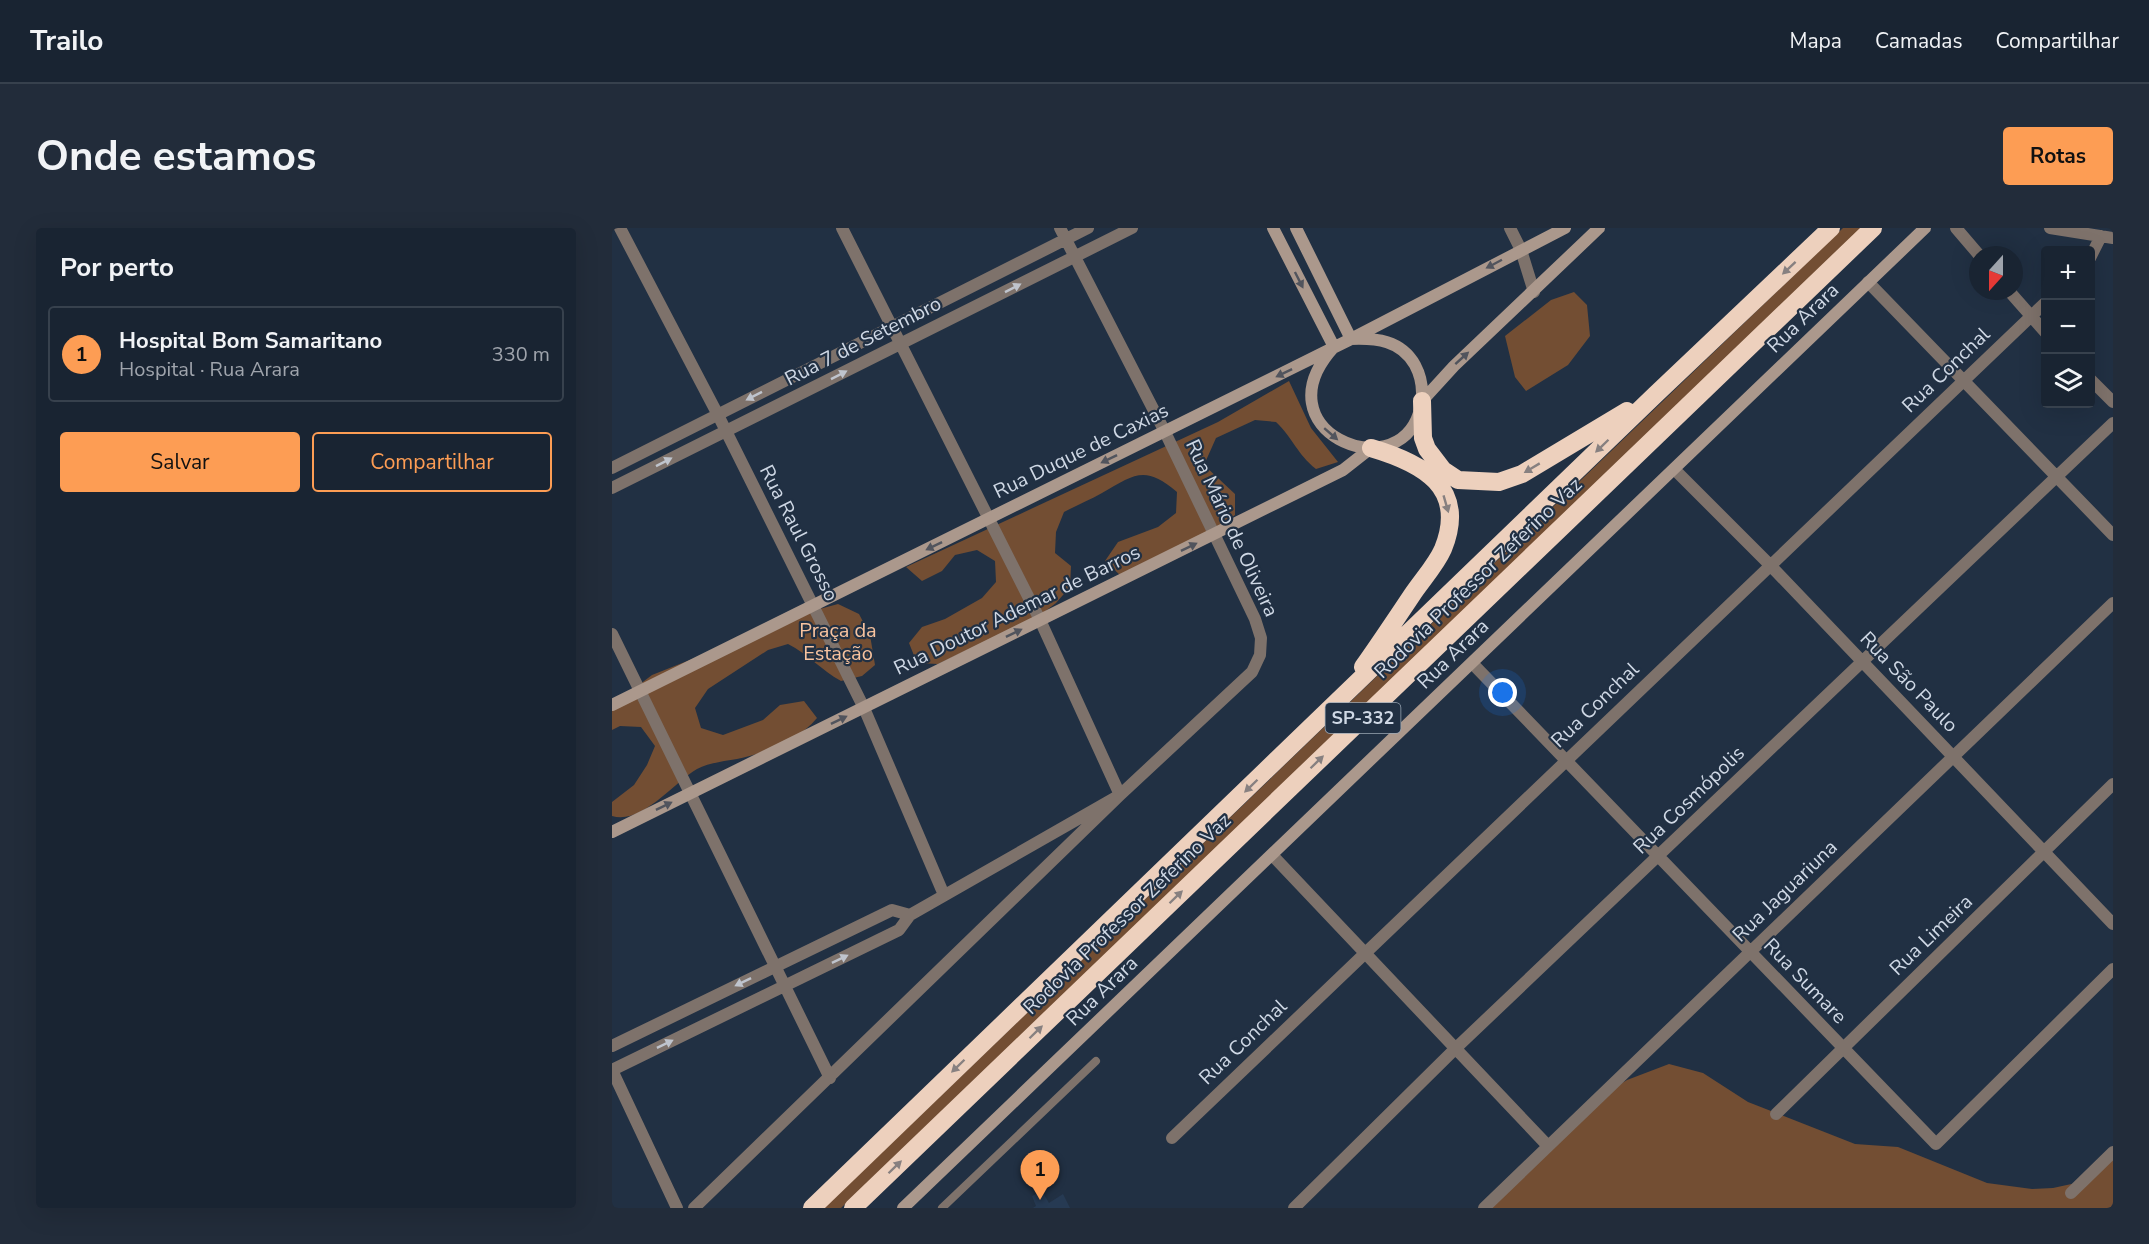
<!DOCTYPE html>
<html lang="pt">
<head>
<meta charset="utf-8">
<style>
	body { margin:0; font-family:"Nunito Sans",sans-serif; background:#222c3a; color:#f1f3f6 }
	.controls { position:absolute; right:18px; top:18px; display:grid; overflow:hidden; border-radius:6px; box-shadow:0 6px 24px #0002 }
	.controls button { width:54px; height:54px; display:grid; place-items:center; padding:0; border:0; border-bottom:2px solid #37414d; background:#192432; color:#f1f3f6; font:30px sans-serif }
	.compass { position:absolute; left:1357px; top:18px; width:54px; height:54px; border-radius:50%; background:#192432; box-shadow:0 6px 24px #0002; rotate:201deg }
	.you { position:absolute; left:891px; top:465px; width:21px; height:21px; margin:-15px; border:4px solid #fff; border-radius:50%; background:#1a73e8; box-shadow:0 0 0 9px #1a73e833 }
	.badge { display:grid; place-items:center; width:39px; height:39px; border-radius:50%; background:#fd9d54; color:#111; font-size:20px; font-weight:700 }
	.pin { position:absolute; translate:-50% -50px; filter:drop-shadow(0 2px 3px #0008) }
	.pin::after { content:''; position:absolute; top:32px; width:21px; height:18px; background:inherit; clip-path:polygon(0 0,100% 0,50% 100%) }
	.list { margin:0; padding:0; list-style:none }
	h2 { display:flex; justify-content:space-between; align-items:center; height:78px; margin:0; padding:0 24px; font-size:26px }
	h2 small { font-size:20px; font-weight:400; color:#9fa4ac }
	.list li { display:grid; grid-template-columns:39px 1fr auto; gap:18px; align-items:center; box-sizing:border-box; height:96px; margin:0 12px 12px; padding:0 12px; border:2px solid #37414d; border-radius:6px }
	.list b { display:block; font-size:22px; white-space:nowrap }
	.list p { margin:0; font-size:20px; white-space:nowrap; color:#9fa4ac }
	.list em { font-size:20px; font-style:normal; color:#9fa4ac }
	.actions { display:flex; gap:12px; padding:18px 24px }
	.actions a { flex:1; padding:14px 0; border:2px solid #fd9d54; border-radius:6px; text-align:center; font-size:21px; color:#fd9d54 }
	.actions .main { background:#fd9d54; color:#111 }
	.icon { flex:none; width:33px; height:33px; fill:none; stroke:currentColor; stroke-width:2; stroke-linecap:round; stroke-linejoin:round }
	.map { position:relative; flex:none; width:1501px; height:980px; overflow:hidden; border-radius:6px }
	header { display:flex; align-items:center; gap:36px; box-sizing:border-box; height:84px; padding:0 30px; background:#192432; border-bottom:2px solid #37414d }
	header strong { font-size:28px }
	nav { display:flex; gap:33px; margin-inline-start:auto; font-size:21px }
	.intro { display:flex; align-items:center; justify-content:space-between; box-sizing:border-box; height:144px; padding:0 36px }
	h1 { margin:0; font-size:42px }
	.button { padding:15px 27px; border-radius:6px; background:#fd9d54; color:#111; font-size:21px; font-weight:700 }
	main { display:flex; gap:36px; padding:0 36px }
	aside { flex:1; background:#192432; border-radius:6px; box-shadow:0 6px 24px #0002 }
	.map>svg:first-child { display:block }
	.built { fill:#263a53 }
	.green { fill:#734e33 }
	.lines { fill:none; stroke-linecap:round; stroke-linejoin:round }
	.lane { stroke:#7e726b; stroke-width:8 }
	.street { stroke:#7e726b; stroke-width:12 }
	.secondary { stroke:#ab988c; stroke-width:12 }
	.highway { stroke:#edd0bd; stroke-width:18 }
	.oneway { fill:#51545d }
	.oneway2 { fill:#878080 }
	.oneway3 { fill:#bfc4cd }
	.labels { text-anchor:middle; dominant-baseline:central; stroke-width:4.5; stroke-linejoin:round; paint-order:stroke }
	.shield { fill:#213043; stroke:#9ba6b4; stroke-width:1.5 }
	.shield-label { font-size:18px; font-weight:bold; fill:#cfd8e5 }
	.street-label { font-size:20px; fill:#cfd8e5; stroke:#213043 }
	.park-label { font-size:20px; fill:#f8c39f; stroke:#213043 }
</style>
</head>
<body>
<header>
<strong>Trailo</strong>
<nav><a>Mapa</a><a>Camadas</a><a>Compartilhar</a></nav>
</header>
<div class="intro"><h1>Onde estamos</h1><a class="button">Rotas</a></div>
<main>
<aside>
<h2>Por perto<small></small></h2>
<ul class="list">
<li><span class="badge">1</span><div><b>Hospital Bom Samaritano</b><p>Hospital · Rua Arara</p></div><em>330 m</em></li>
</ul>
<div class="actions"><a class="main">Salvar</a><a>Compartilhar</a></div>
</aside>
<div class="map">
<svg width="1501" height="980" viewBox="0 0 1501 980">
	<rect width="100%" height="100%" fill="#213043"/>
	<!-- built -->
	<path class="built" d="M430,963L437,975L451,966L458,980H421L424,978L420,968Z"/>
	<!-- green -->
	<path class="green" d="M1231,0H1250L229,980H212Z
		M962,64L975,77L978,108L956,137L914,163L903,149L893,108L939,72Z
		M677,153L699,200L726,234L704,241C685,226 681,210 664,194L643,192L604,210L592,237L623,266V287L605,301L509,348L493,333L506,314L546,299L564,285L565,264C533,237 523,246 490,265C478,272 465,277 452,284L444,304L443,325L459,338L458,359L444,375L427,388L326,436L305,435L297,415L310,399L333,391L370,370L384,354L383,333L365,322L343,327L330,343L310,353L294,339L606,194Z
		M226,376L247,386L258,407L263,437L250,448L229,453C209,442 196,426 176,416L156,422L96,461L83,480L89,500L111,507L151,492L168,477L192,473L205,490C186,513 155,524 125,531C113,533 96,535 85,541C62,554 30,597 0,588V574L22,557L35,537L43,518L29,499L8,498L0,502V472L19,463L40,447L204,382Z
		M1057,836L1091,845L1136,874L1243,916L1286,919L1375,955L1420,961L1441,960L1464,955L1496,926L1501,918V980H878L995,864L1015,852Z"/>
	<g class="lines">
		<!-- lane -->
		<path class="lane" d="M330,980L484,833"/>
		<!-- street -->
		<path class="street" d="M8,0L106,187L252,480L332,667
			M898,0L909,22L922,64
			M1344,0L1367,27
			M1438,0L1501,10
			M1478,30L1489,8
			M1256,54L1501,307
			M1397,63L1434,105
			M1478,151L1501,174
			M0,240L476,0
			M1063,242L1158,337L1501,696
			M0,260L520,0
			M0,406L218,850
			M860,435L1324,916L1501,741
			M660,627L936,918
			M0,818L280,682L298,687
			M0,842L287,702L298,687L508,567L428,392L230,0
			M0,842L65,980
			M1164,886L1501,556
			M560,910L1434,74
			M1459,965L1501,924
			M82,980L508,567L640,444L648,427L649,410L643,391L553,204L448,0
			M682,980L844,820L1501,195
			M872,980L1501,375"/>
		<!-- secondary -->
		<path class="secondary" d="M661,0L722,119C646,202 783,260 807,185C812,168 811,152 803,137C789,112 764,110 739,111L684,0
			M810,173L842,138L987,0
			M0,477L739,111L953,0
			M0,604L731,242L759,220
			M291,980L1313,0"/>
		<!-- highway -->
		<path class="highway" d="M810,173L811,210L815,221L831,242L846,252L887,254L910,246L1015,183
			M751,439C768,415 784,391 800,367C810,352 824,337 831,321C856,259 810,235 759,220
			M200,980L1043,167L1219,0
			M241,980L1261,0"/>
	</g>
	<!-- one-way arrows -->
	<defs><path id="oneway-solid" d="M-6-.8H1V-3.2L6.5 0L1 3.2V.8H-6Z" transform="scale(1.5)"/></defs>
	<g class="oneway">
		<use href="#oneway-solid" transform="translate(882 36) rotate(152)"/>
		<use href="#oneway-solid" transform="translate(687 52) rotate(63)"/>
		<use href="#oneway-solid" transform="translate(850 130) rotate(-42)"/>
		<use href="#oneway-solid" transform="translate(672 145) rotate(154)"/>
		<use href="#oneway-solid" transform="translate(719 206) rotate(41)"/>
		<use href="#oneway-solid" transform="translate(497 231) rotate(154)"/>
		<use href="#oneway-solid" transform="translate(322 318) rotate(154)"/>
		<use href="#oneway-solid" transform="translate(577 319) rotate(-26)"/>
		<use href="#oneway-solid" transform="translate(402 405) rotate(-26)"/>
		<use href="#oneway-solid" transform="translate(227 492) rotate(-26)"/>
		<use href="#oneway-solid" transform="translate(52 578) rotate(-26)"/>
	</g>
	<g class="oneway2">
		<use href="#oneway-solid" transform="translate(1177 40) rotate(137)"/>
		<use href="#oneway-solid" transform="translate(990 218) rotate(136)"/>
		<use href="#oneway-solid" transform="translate(920 240) rotate(149)"/>
		<use href="#oneway-solid" transform="translate(834 276) rotate(74)"/>
		<use href="#oneway-solid" transform="translate(705 534) rotate(-44)"/>
		<use href="#oneway-solid" transform="translate(639 558) rotate(136)"/>
		<use href="#oneway-solid" transform="translate(564 669) rotate(-44)"/>
		<use href="#oneway-solid" transform="translate(424 804) rotate(-44)"/>
		<use href="#oneway-solid" transform="translate(346 838) rotate(136)"/>
		<use href="#oneway-solid" transform="translate(283 939) rotate(-44)"/>
	</g>
	<g class="oneway3">
		<use href="#oneway-solid" transform="translate(401 60) rotate(-27)"/>
		<use href="#oneway-solid" transform="translate(227 147) rotate(-27)"/>
		<use href="#oneway-solid" transform="translate(142 168) rotate(153)"/>
		<use href="#oneway-solid" transform="translate(52 234) rotate(-27)"/>
		<use href="#oneway-solid" transform="translate(228 731) rotate(-26)"/>
		<use href="#oneway-solid" transform="translate(131 754) rotate(154)"/>
		<use href="#oneway-solid" transform="translate(53 816) rotate(-26)"/>
	</g>
	<g class="labels">
		<!-- shield labels -->
		<rect class="shield" x="713.5" y="475" width="75" height="30" rx="4.5"/>
		<g class="shield-label">
			<text x="751" y="490">SP-332</text>
		</g>
		<!-- street labels -->
		<g class="street-label">
			<text transform="translate(1191 90) rotate(-44)">Rua Arara</text>
			<text transform="translate(251 113) rotate(-27)">Rua 7 de Setembro</text>
			<text transform="translate(1334 142) rotate(-44)">Rua Conchal</text>
			<text transform="translate(469 223) rotate(-26)">Rua Duque de Caxias</text>
			<text transform="translate(620 300) rotate(65)">Rua Mário de Oliveira</text>
			<text transform="translate(187 305) rotate(63)">Rua Raul Grosso</text>
			<text transform="translate(866 350) rotate(-44)">Rodovia Professor Zeferino Vaz</text>
			<text transform="translate(405 382) rotate(-26)">Rua Doutor Ademar de Barros</text>
			<text transform="translate(841 426) rotate(-44)">Rua Arara</text>
			<text transform="translate(1297 454) rotate(46)">Rua São Paulo</text>
			<text transform="translate(983 477) rotate(-44)">Rua Conchal</text>
			<text transform="translate(1077 572) rotate(-44)">Rua Cosmópolis</text>
			<text transform="translate(1173 663) rotate(-44)">Rua Jaguariuna</text>
			<text transform="translate(515 686) rotate(-44)">Rodovia Professor Zeferino Vaz</text>
			<text transform="translate(1319 707) rotate(-44)">Rua Limeira</text>
			<text transform="translate(1193 753) rotate(46)">Rua Sumare</text>
			<text transform="translate(490 763) rotate(-44)">Rua Arara</text>
			<text transform="translate(631 814) rotate(-44)">Rua Conchal</text>
		</g>
		<!-- park labels -->
		<g class="park-label">
			<text x="226" y="402">Praça da<tspan x="226" dy="23">Estação</tspan></text>
		</g>
	</g>
</svg>
<div class="controls">
<button>+</button>
<button>−</button>
<button><svg class="icon" aria-label="layers" viewBox="0 0 24 24"><path d="M12 4l9 5-9 5-9-5zM3 14l9 5 9-5"/></svg></button>
</div>
<svg class="compass" viewBox="-18 -18 36 36"><path d="M0-13l5 13h-10z" fill="#e53935"/><path d="M0 13l5-13h-10z" fill="#9fa4ac"/></svg>
<div class="you"></div>
<div class="pin badge" style="left:428px;top:972px">1</div>
</div>
</main>
</body>
</html>
